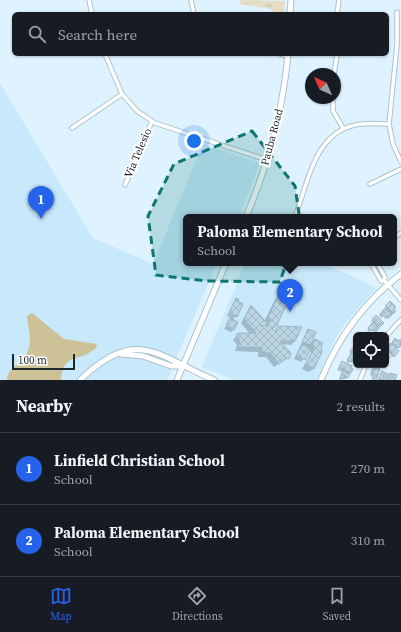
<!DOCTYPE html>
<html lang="en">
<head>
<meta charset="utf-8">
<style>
	body { margin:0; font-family:"Source Serif 4",serif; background:#20242c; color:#f1f3f6 }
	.controls { position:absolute; right:12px; bottom:12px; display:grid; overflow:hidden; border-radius:6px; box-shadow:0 1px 3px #0004 }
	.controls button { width:36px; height:36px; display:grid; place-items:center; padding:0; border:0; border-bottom:1px solid #363941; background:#171b24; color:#f1f3f6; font:20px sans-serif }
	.compass { position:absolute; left:305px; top:68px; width:36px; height:36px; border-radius:50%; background:#171b24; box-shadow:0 1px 3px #0004; rotate:315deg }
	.scale { position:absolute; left:12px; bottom:10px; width:63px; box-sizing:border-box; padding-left:4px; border:2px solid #1d272c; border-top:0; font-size:11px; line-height:14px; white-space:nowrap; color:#1d272c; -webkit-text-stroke:3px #fff; paint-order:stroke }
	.you { position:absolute; left:194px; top:141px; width:14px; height:14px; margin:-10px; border:3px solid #fff; border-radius:50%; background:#1a73e8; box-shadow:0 0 0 6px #1a73e833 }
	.badge { display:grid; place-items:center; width:26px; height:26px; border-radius:50%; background:#2563eb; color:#fff; font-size:13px; font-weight:700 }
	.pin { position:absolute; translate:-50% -33px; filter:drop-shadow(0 1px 2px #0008) }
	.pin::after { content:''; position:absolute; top:21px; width:14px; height:12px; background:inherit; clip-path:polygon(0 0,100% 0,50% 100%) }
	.popup { position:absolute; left:183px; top:214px; width:214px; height:52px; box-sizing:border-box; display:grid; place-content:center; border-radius:6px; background:#171b24; filter:drop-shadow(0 1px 3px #0005); font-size:13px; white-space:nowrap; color:#9ea1a6 }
	.popup b { font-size:15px; color:#f1f3f6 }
	.popup::after { content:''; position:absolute; left:50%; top:100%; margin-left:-8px; border:8px solid transparent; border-top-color:#171b24 }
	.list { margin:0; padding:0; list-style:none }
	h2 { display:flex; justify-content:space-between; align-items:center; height:52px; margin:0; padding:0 16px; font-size:17px }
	h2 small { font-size:13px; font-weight:400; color:#9ea1a6 }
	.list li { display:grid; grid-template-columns:26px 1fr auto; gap:12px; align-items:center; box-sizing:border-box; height:72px; padding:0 16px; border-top:1px solid #363941 }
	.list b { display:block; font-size:15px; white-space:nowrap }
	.list p { margin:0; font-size:13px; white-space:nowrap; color:#9ea1a6 }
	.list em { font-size:13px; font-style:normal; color:#9ea1a6 }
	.icon { flex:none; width:22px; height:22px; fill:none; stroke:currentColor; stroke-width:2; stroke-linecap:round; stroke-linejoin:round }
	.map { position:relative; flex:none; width:401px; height:380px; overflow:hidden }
	.search { position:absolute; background:#171b24; box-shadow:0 1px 3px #0004; left:12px; right:12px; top:12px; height:44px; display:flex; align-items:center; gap:10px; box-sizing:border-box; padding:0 14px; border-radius:6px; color:#9ea1a6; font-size:15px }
	.sheet { height:196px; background:#171b24 }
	nav { display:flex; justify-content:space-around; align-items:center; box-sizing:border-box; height:56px; border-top:1px solid #363941; background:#171b24; font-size:11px; color:#9ea1a6 }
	nav a { display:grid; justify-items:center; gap:2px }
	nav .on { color:#2563eb }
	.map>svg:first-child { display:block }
	.built { fill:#c8e9fc }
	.grass { fill:url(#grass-tufts) }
	.water { fill:#cdc198 }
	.shadow { fill:#0003; fill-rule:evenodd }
	.building { fill:url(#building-cross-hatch); stroke:#9cb4c2 }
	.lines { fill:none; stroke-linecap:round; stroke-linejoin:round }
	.street-casing { stroke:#aac2d1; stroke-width:5.5 }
	.secondary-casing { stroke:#aac2d1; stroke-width:7 }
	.street { stroke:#fff; stroke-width:3.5 }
	.secondary { stroke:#fff; stroke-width:5 }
	.marked { fill:#0f766e; fill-opacity:0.2; stroke:#0f766e; stroke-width:3; stroke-dasharray:8 5; stroke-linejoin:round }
	.labels { text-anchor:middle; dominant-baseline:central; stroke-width:4; stroke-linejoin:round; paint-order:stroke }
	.street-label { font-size:11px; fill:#1d272c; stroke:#fff }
</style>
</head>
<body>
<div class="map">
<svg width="401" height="380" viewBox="0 0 401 380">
	<defs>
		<pattern id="grass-tufts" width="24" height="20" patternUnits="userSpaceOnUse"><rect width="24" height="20" fill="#e5dec4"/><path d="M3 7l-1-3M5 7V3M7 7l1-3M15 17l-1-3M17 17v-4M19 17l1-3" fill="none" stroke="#c4bea9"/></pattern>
		<pattern id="building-cross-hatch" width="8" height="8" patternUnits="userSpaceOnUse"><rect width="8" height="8" fill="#bcd5e4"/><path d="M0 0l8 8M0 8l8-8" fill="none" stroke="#a1b7c4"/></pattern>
	</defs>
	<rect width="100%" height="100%" fill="#def3ff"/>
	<!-- built -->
	<path class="built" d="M0,83L93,238L153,264L203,144L260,163L239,217H186V263H217L167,380H0Z
		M245,263H321L372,285L376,288L344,325L334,341L317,380H235L202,367Z"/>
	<!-- grass -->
	<path class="grass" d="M240,0L285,1L284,14H275L271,9L240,4Z"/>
	<!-- water -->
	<path class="water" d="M32,313L64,339L97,344L96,348C79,363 63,352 61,380H7C8,366 22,365 27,353C33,341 28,328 27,316Z"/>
	<!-- shadow -->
	<path class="shadow" d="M278,297L270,330L274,331L278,327L295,341L291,345L282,344L288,358L274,367L266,357H258V352L235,351L237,345L233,340L238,334H250L241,323L251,306L264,322L274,301ZM267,323L264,330L262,328Z
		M236,299V316L232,320L234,329L231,332L224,329L231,318L227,316Z
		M390,302L395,311L386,319L383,316L381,318L379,316Z
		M376,316L383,323L374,332L371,330L369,332L367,330L373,323L371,322Z
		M308,330L315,333L309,345L315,340L313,369L309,372L302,369L311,353L309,348L301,362L294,359Z
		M365,332L369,335H363Z
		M395,340L401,344L396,349L398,351L392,357L386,349Z
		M353,346L356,348V361L354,363L351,361L349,363L346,362L352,354L349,352Z
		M386,354L391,357L386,363Z
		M342,362L352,369L346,379L344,378L341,380L339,379L342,372L337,370Z
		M374,367L375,379L372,380V376L370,375Z"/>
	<!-- building -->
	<path class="building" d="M278,296L288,301L277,325L272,329L275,331L278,326L302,327L295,341H280L291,353L289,359L286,358L279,364L270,353H262V348L237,347L240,341L236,336L238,333H256L244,319L251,305L267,323L265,326H261L264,329L267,326L270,320L268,317Z
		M236,298L239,299L238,301L243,304L237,317L229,313Z
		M390,301L396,307L394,309L396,311L393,314L385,306Z
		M385,308L392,315L388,318L380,314Z
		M376,315L384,323L380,327L372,319Z
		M230,318L238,322L234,330L226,326Z
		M373,322L379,328L376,332L373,329L371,331L368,328Z
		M308,329L316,332L311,345L302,342Z
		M395,338L398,341L400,339L401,341V345L399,348L392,342Z
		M315,339L323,343L321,347L322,352L314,369L305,365L314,349L313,343Z
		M391,343L399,351L394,357L387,347Z
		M302,344L311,348L305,360L296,356Z
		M351,353L356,356V362L353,360L351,362L347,360Z
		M342,361L352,366L351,368L353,369L351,373L339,367Z
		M374,366L380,369L376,380L372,378L373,375L371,374Z
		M343,371L350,374L348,378L345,376L344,379L340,378Z
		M382,371L388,374L386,379L378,380Z
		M390,373L397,375L395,380H387Z"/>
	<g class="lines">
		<defs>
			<path id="street" d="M89,0L92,14
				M191,0L194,14
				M397,12V45L389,124L393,144L401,162
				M337,14L339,0
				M105,54L122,94L137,111L155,123L267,160
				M280,54L287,56
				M334,74L337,54
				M333,98V111L343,128
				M72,128L122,94
				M370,184L401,169
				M125,185L152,121
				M297,217L296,214C309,179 316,128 362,124C371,123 380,124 389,124
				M394,237L401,233
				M371,263L381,281L384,280L401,300
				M377,263L385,277L384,280
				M386,336L401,320
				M360,380L366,365"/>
			<path id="secondary" d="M290,14L291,0
				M246,217C268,165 283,110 288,54
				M121,354L143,356L171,366H182
				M80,380C136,326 156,355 214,380
				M177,380L226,263
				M321,380C338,338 365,301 401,274"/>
		</defs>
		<!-- street casing -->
		<use href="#street" class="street-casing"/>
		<!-- secondary casing -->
		<use href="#secondary" class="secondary-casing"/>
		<!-- street -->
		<use href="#street" class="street"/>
		<!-- secondary -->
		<use href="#secondary" class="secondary"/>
	</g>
	<!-- marked area -->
	<path class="marked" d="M252,131L295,186L300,221L280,282L207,281L156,275L148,216L174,164Z"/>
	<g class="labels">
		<!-- street labels -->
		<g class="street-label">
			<text transform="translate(272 137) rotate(-75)">Pauba Road</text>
			<text transform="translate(138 153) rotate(-67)">Via Telesio</text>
		</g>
	</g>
</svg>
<div class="controls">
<button><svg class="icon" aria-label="locate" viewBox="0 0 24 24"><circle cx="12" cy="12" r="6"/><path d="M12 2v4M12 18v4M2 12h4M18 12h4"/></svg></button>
</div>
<svg class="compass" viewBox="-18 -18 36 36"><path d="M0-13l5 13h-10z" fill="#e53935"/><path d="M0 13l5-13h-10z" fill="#9ea1a6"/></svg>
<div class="scale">100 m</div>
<div class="you"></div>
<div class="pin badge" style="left:41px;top:219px">1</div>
<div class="pin badge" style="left:290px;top:312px">2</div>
<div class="popup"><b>Paloma Elementary School</b>School</div>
<div class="search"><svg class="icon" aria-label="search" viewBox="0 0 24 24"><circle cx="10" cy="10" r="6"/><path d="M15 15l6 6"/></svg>Search here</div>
</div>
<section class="sheet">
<h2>Nearby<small>2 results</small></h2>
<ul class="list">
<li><span class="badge">1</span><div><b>Linfield Christian School</b><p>School</p></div><em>270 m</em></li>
<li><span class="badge">2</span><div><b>Paloma Elementary School</b><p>School</p></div><em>310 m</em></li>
</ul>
</section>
<nav>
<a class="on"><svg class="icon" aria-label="map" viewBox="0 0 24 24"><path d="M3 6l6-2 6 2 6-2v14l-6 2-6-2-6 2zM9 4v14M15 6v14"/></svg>Map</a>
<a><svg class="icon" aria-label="directions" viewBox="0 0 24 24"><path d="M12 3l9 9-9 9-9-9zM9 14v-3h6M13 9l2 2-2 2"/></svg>Directions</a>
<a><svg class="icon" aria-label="saved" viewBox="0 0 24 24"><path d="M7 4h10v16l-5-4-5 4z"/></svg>Saved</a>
</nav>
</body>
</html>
